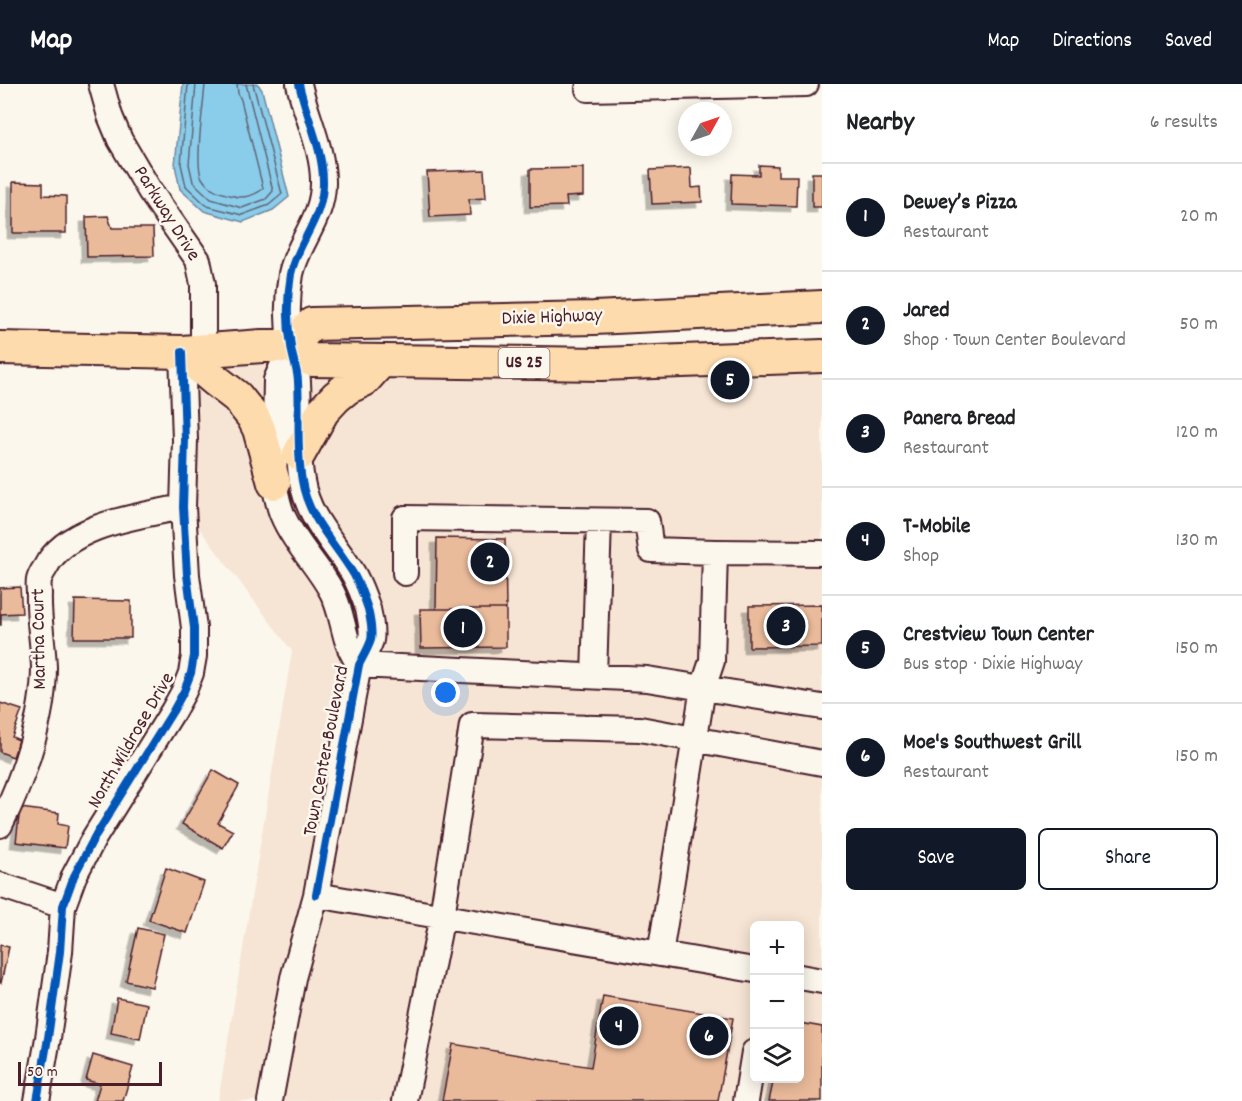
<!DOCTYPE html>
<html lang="en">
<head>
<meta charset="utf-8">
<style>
	body { margin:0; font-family:Dekko,sans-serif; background:#f6f6f6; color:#202124 }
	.controls { position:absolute; right:18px; bottom:18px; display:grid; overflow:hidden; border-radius:9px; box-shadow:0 3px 15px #0003 }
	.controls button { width:54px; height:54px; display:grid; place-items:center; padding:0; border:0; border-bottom:2px solid #e0e0e0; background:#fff; color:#202124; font:30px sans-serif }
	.compass { position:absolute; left:678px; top:18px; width:54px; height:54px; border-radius:50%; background:#fff; box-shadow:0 3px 15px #0003; rotate:50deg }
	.scale { position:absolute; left:18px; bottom:15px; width:144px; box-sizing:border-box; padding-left:6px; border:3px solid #4a1f2b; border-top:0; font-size:16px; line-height:21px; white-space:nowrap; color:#4a1f2b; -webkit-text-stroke:4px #fbf7ec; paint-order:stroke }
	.you { position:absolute; left:446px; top:609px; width:21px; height:21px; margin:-15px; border:4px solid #fff; border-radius:50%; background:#1a73e8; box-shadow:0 0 0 9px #1a73e833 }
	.badge { display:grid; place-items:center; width:39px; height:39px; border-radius:50%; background:#111827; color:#fff; font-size:20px; font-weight:700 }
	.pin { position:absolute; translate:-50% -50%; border:3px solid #fff; box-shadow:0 2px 6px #0006 }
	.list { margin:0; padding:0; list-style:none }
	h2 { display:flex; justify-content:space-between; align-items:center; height:78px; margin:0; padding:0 24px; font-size:26px }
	h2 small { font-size:20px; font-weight:400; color:#757577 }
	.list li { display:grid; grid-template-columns:39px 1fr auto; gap:18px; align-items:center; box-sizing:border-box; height:108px; padding:0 24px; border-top:2px solid #e0e0e0 }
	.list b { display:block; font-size:22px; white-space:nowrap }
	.list p { margin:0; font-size:20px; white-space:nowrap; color:#757577 }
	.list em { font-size:20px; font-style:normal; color:#757577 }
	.actions { display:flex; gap:12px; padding:18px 24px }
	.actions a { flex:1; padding:14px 0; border:2px solid #111827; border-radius:9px; text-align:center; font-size:21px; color:#111827 }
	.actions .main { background:#111827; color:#fff }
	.icon { flex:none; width:33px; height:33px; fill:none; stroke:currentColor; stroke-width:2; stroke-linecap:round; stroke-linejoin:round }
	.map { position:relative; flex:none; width:822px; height:1017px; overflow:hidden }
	header { display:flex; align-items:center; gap:36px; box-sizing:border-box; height:84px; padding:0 30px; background:#111827; color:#fff }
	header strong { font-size:28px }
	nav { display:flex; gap:33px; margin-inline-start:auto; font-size:21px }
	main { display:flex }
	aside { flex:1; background:#fff }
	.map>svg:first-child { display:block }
	.built { fill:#f6e5d4; fill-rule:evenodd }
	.water { fill:#89cdea; stroke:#70879e; stroke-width:1.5 }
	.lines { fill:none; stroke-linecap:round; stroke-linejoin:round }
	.shore { stroke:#636577; stroke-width:1.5 }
	.building { fill:#eabb9b; stroke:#4a1f2b; stroke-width:1.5; filter:url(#shadow) }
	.minor-casing { stroke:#4a1f2b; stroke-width:28 }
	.major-casing { stroke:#4a1f2b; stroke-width:36 }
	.minor { stroke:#fbf7ec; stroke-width:24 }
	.major { stroke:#fedbac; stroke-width:32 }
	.cycleway-casing { stroke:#fbf7ec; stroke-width:11 }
	.cycleway { stroke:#0057b8; stroke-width:8 }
	.labels { text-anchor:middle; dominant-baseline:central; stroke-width:5; stroke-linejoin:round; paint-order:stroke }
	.shield { fill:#fbf7ec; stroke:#7f6065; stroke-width:1.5 }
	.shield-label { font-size:18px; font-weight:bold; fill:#4a1f2b }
	.street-label { font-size:20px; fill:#4a1f2b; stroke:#fbf7ec }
</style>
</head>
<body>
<header>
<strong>Map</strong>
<nav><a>Map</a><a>Directions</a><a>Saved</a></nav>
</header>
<main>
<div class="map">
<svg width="822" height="1017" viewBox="0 0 822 1017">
	<defs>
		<filter id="shadow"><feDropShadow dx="-5.5" dy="5.5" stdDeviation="0" flood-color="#0004"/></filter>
	</defs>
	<rect width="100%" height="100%" fill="#fbf7ec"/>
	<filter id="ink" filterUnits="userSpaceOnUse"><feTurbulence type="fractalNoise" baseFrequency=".0167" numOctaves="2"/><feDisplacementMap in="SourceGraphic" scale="12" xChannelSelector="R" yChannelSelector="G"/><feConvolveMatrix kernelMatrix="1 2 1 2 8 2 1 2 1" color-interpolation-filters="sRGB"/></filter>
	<g filter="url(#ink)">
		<!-- built -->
		<path class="built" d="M182,268L822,272V1017H218L292,567L183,423ZM754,842H800V994H754Z"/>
		<!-- water -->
		<path class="water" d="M183,0H258L262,6L289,113L273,126L243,138L204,127L180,105L175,81Z"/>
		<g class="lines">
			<!-- shore -->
			<path class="shore" d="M188,0L181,80L186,102L207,122L242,131L269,121L282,110L253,0
				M196,0L189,80L193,98L211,115L242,124L266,115L273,107L246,0
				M205,0C204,18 194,81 202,94C209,106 221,109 234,112C243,115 257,111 263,104L241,16L238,9L237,0"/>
		</g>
		<!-- building -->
		<path class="building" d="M759,81L778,82V92H797L796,122L731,120L732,90L759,91Z
			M583,84V112L566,113L567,122L530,123V85Z
			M691,84L692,104L701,103L702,118L652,120L650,86Z
			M484,86L486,114L469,115L470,131L430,133L427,88Z
			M812,89H822V123H812Z
			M13,98L43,99V111L66,112V149H13Z
			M108,132L112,144H153L154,172L87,173L86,133Z
			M437,454L505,455L506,525H436Z
			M20,503L22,529L1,530V541H0V504Z
			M75,516L131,517V554H74Z
			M822,521V562L749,563V522Z
			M420,525H506V563L421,564Z
			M0,619L22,626L12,653L19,656L13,673L0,668Z
			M213,686L239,701L218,739L233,747L223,764L182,740Z
			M20,724L59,729L58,740L68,742L65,764L16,758Z
			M166,784L204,798L187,849L149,836Z
			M138,844L164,850L152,903L126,897Z
			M0,861L9,863L1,899H0Z
			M603,912L733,934L718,1017H442L453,960L591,983Z
			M117,914L147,920L140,955L111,949Z
			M800,939L822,943V1017H769L774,994H800Z
			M93,971L133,983L123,1017H95L100,1000L86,996Z"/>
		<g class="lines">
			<defs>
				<path id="minor" d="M101,0L110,32L120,56L150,107L198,176L203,200V267
					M588,5L806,0
					M291,262L276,296L274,399C276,409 278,420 282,430C294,459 318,481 332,508C340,523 342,540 347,556C349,565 355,573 359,581
					M405,489V434L647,437L651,466L715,468L822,469
					M359,581L647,595L822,623
					M594,592L599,437
					M0,741C23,696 44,633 44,583C43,558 38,534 39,510C39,506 38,500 39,496C40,492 43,487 45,484C67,440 140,432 183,423
					M0,801L63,822
					M316,811L754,886
					M660,870L703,604L712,577L715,468
					M800,893L822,897
					M37,1017L48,954L60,868L63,822L74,792L94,754L173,627L184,607L191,589L194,572V544L187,491L183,423L185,356L182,268
					M270,1017L293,894L316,811L359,581C363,573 368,565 371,556C373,547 370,534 368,525C364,513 360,502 354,491C336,460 308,435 302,397C296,364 300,331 298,298C298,286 292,274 291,262C287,240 287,213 291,190C298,157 324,134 323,97C323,65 306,32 299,0
					M405,1017L442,832L472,641L640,645L822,679
					M746,1017L754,968"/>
				<path id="major" d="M291,262L312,240L594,234L822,223
					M0,264L182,268L262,262H291L311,276L601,280L822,272
					M182,268L215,296L237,313L253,333L259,345L274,399
					M299,370L323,327L336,313L347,304L364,296L381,277"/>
			</defs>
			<!-- minor casing -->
			<use href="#minor" class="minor-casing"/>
			<!-- major casing -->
			<use href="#major" class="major-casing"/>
			<!-- minor -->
			<use href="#minor" class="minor"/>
			<!-- major -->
			<use href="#major" class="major"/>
			<defs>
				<path id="cycleway" d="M299,0C306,32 323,65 323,97C324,134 298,157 291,190C287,213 287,240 291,262C292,274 298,286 298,298C300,331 296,364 302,397C308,435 336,460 354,491C360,502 364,513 368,525C370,534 373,547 371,556C368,565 363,573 359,581L316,811
					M37,1017L48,954L60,868L63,822L74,792L94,754L173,627L184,607L191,589L194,572V544L187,491L183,423L185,356L182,268"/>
			</defs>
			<!-- cycleway casing -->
			<use href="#cycleway" class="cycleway-casing"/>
			<!-- cycleway -->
			<use href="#cycleway" class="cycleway"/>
		</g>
	</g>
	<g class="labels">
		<!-- shield labels -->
		<rect class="shield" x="498.5" y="264" width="51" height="30" rx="4.5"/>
		<g class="shield-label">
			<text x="524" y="279">US 25</text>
		</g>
		<!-- street labels -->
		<g class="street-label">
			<text transform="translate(166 130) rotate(58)">Parkway Drive</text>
			<text transform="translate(552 234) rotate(-2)">Dixie Highway</text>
			<text transform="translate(40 555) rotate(-91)">Martha Court</text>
			<text transform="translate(132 657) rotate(-60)">North Wildrose Drive</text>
			<text transform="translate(327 667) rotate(-79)">Town Center Boulevard</text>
		</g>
	</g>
</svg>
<div class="controls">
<button>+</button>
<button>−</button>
<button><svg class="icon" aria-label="layers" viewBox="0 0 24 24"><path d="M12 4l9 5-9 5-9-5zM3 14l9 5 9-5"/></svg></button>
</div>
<svg class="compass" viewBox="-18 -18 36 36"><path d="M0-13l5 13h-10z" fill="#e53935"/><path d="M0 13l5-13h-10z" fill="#757577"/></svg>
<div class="scale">50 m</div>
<div class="you"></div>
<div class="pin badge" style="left:463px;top:544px">1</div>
<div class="pin badge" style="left:490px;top:478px">2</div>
<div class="pin badge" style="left:786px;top:542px">3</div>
<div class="pin badge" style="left:619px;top:942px">4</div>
<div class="pin badge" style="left:730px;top:296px">5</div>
<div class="pin badge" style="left:709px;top:952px">6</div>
</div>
<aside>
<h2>Nearby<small>6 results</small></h2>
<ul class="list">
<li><span class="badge">1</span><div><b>Dewey’s Pizza</b><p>Restaurant</p></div><em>20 m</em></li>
<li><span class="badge">2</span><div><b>Jared</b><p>Shop · Town Center Boulevard</p></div><em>50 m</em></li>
<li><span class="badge">3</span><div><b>Panera Bread</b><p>Restaurant</p></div><em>120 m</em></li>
<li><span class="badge">4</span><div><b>T-Mobile</b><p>Shop</p></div><em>130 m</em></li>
<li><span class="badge">5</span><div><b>Crestview Town Center</b><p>Bus stop · Dixie Highway</p></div><em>150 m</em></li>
<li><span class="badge">6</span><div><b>Moe's Southwest Grill</b><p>Restaurant</p></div><em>150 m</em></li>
</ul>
<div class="actions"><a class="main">Save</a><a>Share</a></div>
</aside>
</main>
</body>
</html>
